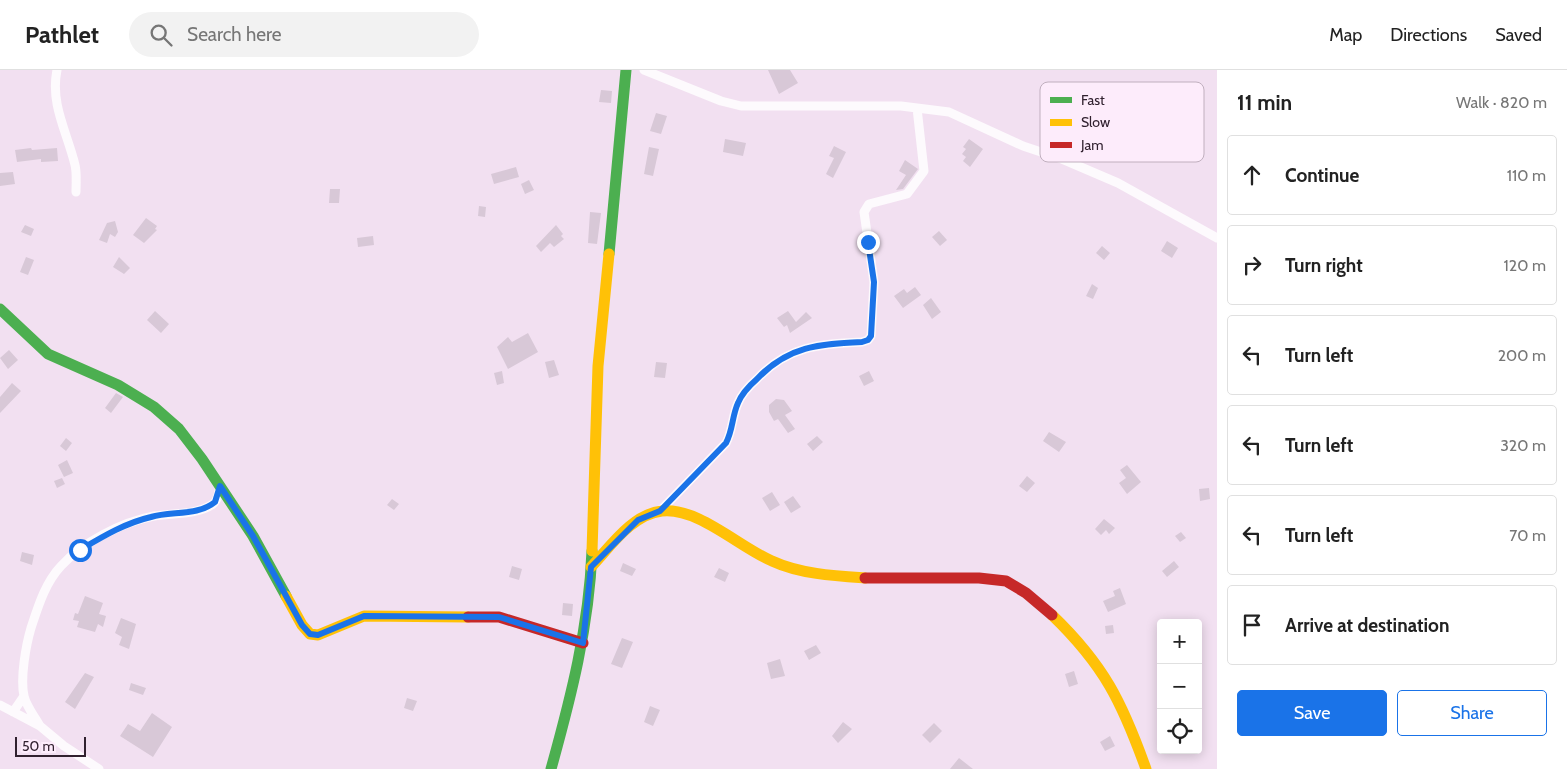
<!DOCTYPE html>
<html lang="en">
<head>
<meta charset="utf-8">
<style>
	body { margin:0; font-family:Cabin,sans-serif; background:#f2f2f2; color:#222 }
	.controls { position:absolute; right:15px; bottom:15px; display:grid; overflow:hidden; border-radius:5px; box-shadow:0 2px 12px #0003 }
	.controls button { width:45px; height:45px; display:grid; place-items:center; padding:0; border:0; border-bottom:1px solid #e0e0e0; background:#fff; color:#222; font:25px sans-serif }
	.scale { position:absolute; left:15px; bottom:12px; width:71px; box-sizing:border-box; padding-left:5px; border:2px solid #31212f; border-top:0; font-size:14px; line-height:18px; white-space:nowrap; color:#31212f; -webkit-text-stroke:4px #fdecfb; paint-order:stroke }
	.stop { position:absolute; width:15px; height:15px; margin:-11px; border:4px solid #1a73e8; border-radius:50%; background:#fff }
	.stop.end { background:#1a73e8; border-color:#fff; box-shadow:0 1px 5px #0008 }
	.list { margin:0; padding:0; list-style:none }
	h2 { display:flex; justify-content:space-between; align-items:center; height:65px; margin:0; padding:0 20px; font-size:21px }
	h2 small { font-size:16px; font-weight:400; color:#767676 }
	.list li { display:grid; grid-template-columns:32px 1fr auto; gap:15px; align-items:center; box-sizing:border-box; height:80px; margin:0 10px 10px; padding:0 10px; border:1px solid #e0e0e0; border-radius:5px }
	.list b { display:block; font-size:19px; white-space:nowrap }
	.list em { font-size:16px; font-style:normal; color:#767676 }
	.actions { display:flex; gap:10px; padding:15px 20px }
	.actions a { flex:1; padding:11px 0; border:1px solid #1a73e8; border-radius:5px; text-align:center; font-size:18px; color:#1a73e8 }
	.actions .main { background:#1a73e8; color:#fff }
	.icon { flex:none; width:28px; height:28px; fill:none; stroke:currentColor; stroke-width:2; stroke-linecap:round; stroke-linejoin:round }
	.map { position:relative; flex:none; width:1217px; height:699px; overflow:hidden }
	header { display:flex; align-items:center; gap:30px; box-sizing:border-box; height:70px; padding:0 25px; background:#fff; border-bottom:1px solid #e0e0e0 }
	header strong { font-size:24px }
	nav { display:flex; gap:28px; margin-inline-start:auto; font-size:18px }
	.search { width:350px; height:45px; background:#f2f2f2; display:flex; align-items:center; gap:12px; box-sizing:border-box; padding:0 18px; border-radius:28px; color:#767676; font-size:19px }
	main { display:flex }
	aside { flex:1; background:#fff }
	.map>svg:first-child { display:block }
	.building { fill:#d8c8d7 }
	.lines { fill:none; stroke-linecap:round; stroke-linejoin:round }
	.street { stroke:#fdfafd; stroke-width:9 }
	.fast { stroke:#4caf50; stroke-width:11 }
	.slow { stroke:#ffc107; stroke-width:11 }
	.jam { stroke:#c62828; stroke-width:11 }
	.route { stroke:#1a73e8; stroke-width:6 }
	.key { fill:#fdecfb; stroke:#c0afbe; stroke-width:1 }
	.key-label { font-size:14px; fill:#31212f }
</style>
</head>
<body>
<header>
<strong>Pathlet</strong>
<div class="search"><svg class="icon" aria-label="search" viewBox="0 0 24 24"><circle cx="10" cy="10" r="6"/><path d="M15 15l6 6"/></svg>Search here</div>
<nav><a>Map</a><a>Directions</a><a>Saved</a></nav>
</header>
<main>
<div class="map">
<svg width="1217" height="699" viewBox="0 0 1217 699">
	<rect width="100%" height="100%" fill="#f2e0f1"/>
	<!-- building -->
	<path class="building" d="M768,0H790L798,13L779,24Z
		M601,20L612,21L611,33L599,32Z
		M656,43L667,46L661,64L650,61Z
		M725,69L746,73L743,86L723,82Z
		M969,69L983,79L970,97L963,91L966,87L962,84L966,79L963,77Z
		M834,76L846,82L833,108L826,104L834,88L829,86Z
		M649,77L659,79L653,106L644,104Z
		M31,78L32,80L57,78L58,91L41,92V89L17,92L15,80Z
		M905,90L918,99L903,119L896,120L906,105L899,101Z
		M516,97L519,107L494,114L491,104Z
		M13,102L15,114L0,116V103Z
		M529,110L534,120L525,124L521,114Z
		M330,119H340L339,133H329Z
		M479,136L486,137L485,147L478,146Z
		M590,142L601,143L597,174L588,173Z
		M146,148L157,156L155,159L157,160L144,173L133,165Z
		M115,151L118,162L115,167L110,164L107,173L99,170L107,153Z
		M25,155L34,159L31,166L21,162Z
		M556,155L563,164L561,166L564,169L554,177L550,173L541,182L536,176Z
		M939,161L947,170L940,176L932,167Z
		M373,166L374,175L358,177L357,168Z
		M1167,171L1178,178L1172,188L1161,181Z
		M1102,176L1110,183L1104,190L1096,183Z
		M26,187L34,190L28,205L20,202Z
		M119,187L130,198L124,204L113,197Z
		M1092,214L1098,218L1093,229L1086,226Z
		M915,217L921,225L903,238L894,226L904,219L907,223Z
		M931,228L941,242L932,249L923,235Z
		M155,241L169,254L161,263L147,250Z
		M788,241L796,252L806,242L812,248L790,263L787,255L784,257L777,248Z
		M528,263L538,282L508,299L497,277L508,267L512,272Z
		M9,280L18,290L8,299L0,288Z
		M554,290L559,305L549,308L545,292Z
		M656,292L667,293L665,308L654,307Z
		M502,301L504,313L497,315L494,303Z
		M869,301L874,311L864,316L859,306Z
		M12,313L21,321L0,343V327Z
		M116,323L123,327L111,343L105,338Z
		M776,329L784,330L792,341L785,345L795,359L788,363L778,349L774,351L769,342V335Z
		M1049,362L1066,372L1059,382L1043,371Z
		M817,366L823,372L813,381L807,374Z
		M66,368L72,373L66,381L60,376Z
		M67,390L73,403L64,407L58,395Z
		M1127,395L1141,412L1127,424L1119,413L1126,408L1120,400Z
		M1027,406L1035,413L1027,422L1019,416Z
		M62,408L65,414L57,418L54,411Z
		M1209,418L1210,429L1200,431L1199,419Z
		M772,422L780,435L770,441L762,428Z
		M793,426L801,437L791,443L784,432Z
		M392,429L399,434L394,440L387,435Z
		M1104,449L1115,458L1109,464L1106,460L1101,465L1095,459Z
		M1181,462L1186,468L1180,472L1175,466Z
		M22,482L34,485L32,495L20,491Z
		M1174,491L1179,497L1167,507L1162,501Z
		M623,493L636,499L632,506L620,501Z
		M512,496L522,499L519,510L509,507Z
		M719,498L729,503L725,512L714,507Z
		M1120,518L1126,534L1108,542L1103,531L1115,526L1113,521Z
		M85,526L103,533L99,544L106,546L103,557L98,554L95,562L77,557L79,551L73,550L75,543L78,544Z
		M563,533L573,534L572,546L562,545Z
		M121,548L136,554L129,579L119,575L122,567L115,563Z
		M1113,555L1114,563L1106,564L1105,556Z
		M622,568L633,572L622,598L611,594Z
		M816,575L821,583L809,590L804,581Z
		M780,589L785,606L771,609L767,593Z
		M1074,601L1078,614L1069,617L1065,604Z
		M85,603L94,607L75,639L65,632Z
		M131,613L146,618L143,625L129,620Z
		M407,628L417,631L413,641L404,638Z
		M650,636L660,640L653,656L644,652Z
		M152,643L172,657L153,687L120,666L128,654L140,661Z
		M843,652L852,659L838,673L832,666Z
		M934,653L942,661L930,673L922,665Z
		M1110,666L1115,676L1105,681L1100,672Z
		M959,688L973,699H950Z"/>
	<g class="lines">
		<!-- street -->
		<path class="street" d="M57,0C50,34 67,62 75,95C77,103 76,113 76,122
			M644,0L721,31L741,36H901L949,42L1023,76L1062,89L1118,113L1217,168
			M660,441L726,373C733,360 732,346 738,333C742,323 749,316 757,309C788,276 819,274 862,272L868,270L871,266L874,212L864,142L869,134L907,124L924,101L917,38
			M0,635L40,656L64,676L99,699
			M13,642L24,626
			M40,656C35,647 26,636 24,626C20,608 26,575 31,558C38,537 45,513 61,496C83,472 122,452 154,446C172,443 198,445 213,434C218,430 219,422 220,416"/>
		<!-- fast -->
		<path class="fast" d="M609,184L626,0
			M0,239L48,284L118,315L154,337L179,359L202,389L253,466L286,526
			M551,699C571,627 589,557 592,481"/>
		<!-- slow -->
		<path class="slow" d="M592,481L598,296L609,184
			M591,497C610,477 632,444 662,441C698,437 739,477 772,491C800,504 835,506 865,508
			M286,526L302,555L310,564L318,565L364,546L468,547
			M1052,545C1104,595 1122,632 1146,699"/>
		<!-- jam -->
		<path class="jam" d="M865,508H979L1006,511L1026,523L1052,545
			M468,547H499L583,573"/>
	</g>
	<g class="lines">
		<!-- route -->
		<path class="route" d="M80,480C102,467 125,453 151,447C172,441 198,446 215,432L220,416L253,466L302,555L310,564L318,565L364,546L499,547L583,573L591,497L638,450L660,441L726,373C733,360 732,346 738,333C742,323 749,316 757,309C788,276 819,274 862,272L868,270L871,266L874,212L868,172"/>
	</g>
	<!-- legend -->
	<rect x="1040" y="12" width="164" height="80" rx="8" class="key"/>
	<rect x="1050" y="27" width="22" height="6" fill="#4caf50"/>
	<rect x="1050" y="49" width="22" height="7" fill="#ffc107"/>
	<rect x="1050" y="72" width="22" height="6" fill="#c62828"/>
	<g class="key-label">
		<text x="1081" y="35">Fast</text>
		<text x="1081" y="57">Slow</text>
		<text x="1081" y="80">Jam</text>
	</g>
</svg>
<div class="controls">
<button>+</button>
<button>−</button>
<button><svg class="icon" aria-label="locate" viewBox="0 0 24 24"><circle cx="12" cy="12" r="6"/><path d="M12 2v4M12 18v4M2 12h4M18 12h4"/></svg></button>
</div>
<div class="scale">50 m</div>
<div class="stop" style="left:80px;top:480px"></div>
<div class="stop end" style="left:868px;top:172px"></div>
</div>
<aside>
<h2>11 min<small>Walk · 820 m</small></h2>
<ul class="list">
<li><svg class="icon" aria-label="ahead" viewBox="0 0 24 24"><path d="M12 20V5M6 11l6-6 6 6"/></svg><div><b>Continue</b></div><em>110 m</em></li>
<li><svg class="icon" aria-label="right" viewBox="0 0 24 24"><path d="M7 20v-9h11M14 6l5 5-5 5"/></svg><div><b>Turn right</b></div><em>120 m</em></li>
<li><svg class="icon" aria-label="left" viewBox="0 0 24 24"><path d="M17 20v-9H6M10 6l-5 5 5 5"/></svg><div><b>Turn left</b></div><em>200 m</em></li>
<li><svg class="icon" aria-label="left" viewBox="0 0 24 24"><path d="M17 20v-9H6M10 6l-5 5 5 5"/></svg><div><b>Turn left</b></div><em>320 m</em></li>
<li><svg class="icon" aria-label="left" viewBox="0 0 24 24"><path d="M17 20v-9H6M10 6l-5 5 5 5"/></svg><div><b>Turn left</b></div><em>70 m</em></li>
<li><svg class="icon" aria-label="arrive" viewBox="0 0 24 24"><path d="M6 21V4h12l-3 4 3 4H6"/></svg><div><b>Arrive at destination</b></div></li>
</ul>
<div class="actions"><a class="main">Save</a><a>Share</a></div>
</aside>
</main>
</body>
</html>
